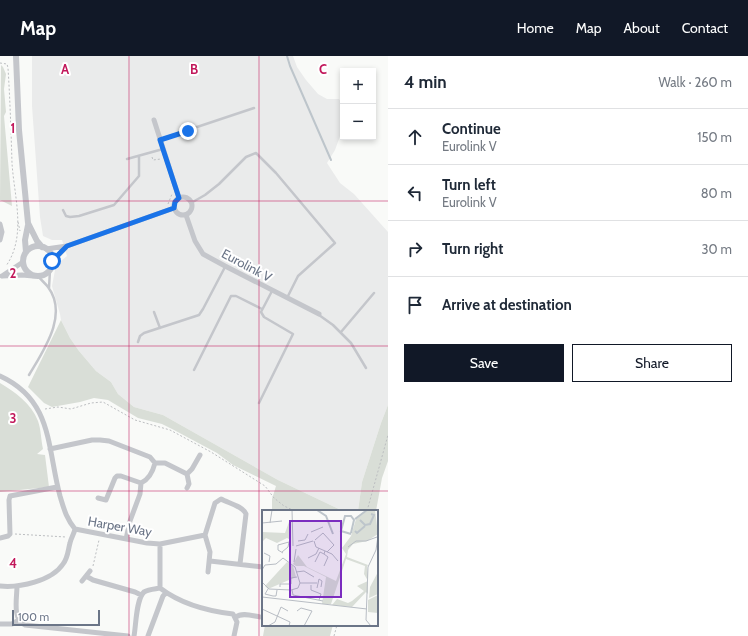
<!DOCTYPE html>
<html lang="en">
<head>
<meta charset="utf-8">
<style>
	body { margin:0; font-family:Cabin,sans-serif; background:#f6f6f7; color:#1f2937 }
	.controls { position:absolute; right:12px; top:12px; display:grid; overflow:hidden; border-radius:0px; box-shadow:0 2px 6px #0003 }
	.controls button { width:36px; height:36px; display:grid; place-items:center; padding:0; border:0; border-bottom:1px solid #e0e1e3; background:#fff; color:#1f2937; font:20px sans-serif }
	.scale { position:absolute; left:12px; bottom:10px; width:88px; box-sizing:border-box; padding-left:4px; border:2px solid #6b7587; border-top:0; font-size:11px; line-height:14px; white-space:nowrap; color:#6b7587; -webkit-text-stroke:3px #fff; paint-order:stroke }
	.stop { position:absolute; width:12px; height:12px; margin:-9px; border:3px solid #1a73e8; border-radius:50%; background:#fff }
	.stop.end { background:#1a73e8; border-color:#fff; box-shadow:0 1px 4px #0008 }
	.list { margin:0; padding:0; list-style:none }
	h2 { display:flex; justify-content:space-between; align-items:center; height:52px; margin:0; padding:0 16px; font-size:17px }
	h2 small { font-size:13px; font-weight:400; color:#747a83 }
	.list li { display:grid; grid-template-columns:26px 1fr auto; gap:12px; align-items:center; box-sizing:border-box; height:56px; padding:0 16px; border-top:1px solid #e0e1e3 }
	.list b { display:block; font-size:15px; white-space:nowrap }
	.list p { margin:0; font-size:13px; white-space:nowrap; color:#747a83 }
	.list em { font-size:13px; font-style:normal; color:#747a83 }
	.actions { display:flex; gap:8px; padding:12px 16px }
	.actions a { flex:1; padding:9px 0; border:1px solid #111827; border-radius:0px; text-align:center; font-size:14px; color:#111827 }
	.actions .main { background:#111827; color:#fff }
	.icon { flex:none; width:22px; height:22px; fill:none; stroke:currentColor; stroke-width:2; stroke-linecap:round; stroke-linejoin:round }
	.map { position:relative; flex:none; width:388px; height:580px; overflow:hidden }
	header { display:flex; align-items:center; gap:24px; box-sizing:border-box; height:56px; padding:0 20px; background:#111827; color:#fff }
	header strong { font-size:19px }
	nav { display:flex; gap:22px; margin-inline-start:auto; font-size:14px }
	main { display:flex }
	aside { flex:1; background:#fff }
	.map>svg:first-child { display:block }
	.built { fill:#eaebeb }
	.green { fill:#d9ded7 }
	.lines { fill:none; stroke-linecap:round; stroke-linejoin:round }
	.stream { stroke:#bdc5cb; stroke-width:2 }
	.path { stroke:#bcbec1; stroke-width:1; stroke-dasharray:2 2; stroke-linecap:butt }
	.service { stroke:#c4c6cb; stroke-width:2.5 }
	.minor { stroke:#c4c6cb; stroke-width:5 }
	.tertiary { stroke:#c4c6cb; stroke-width:6 }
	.route { stroke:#1a73e8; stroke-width:5 }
	.grid { fill:none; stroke:#c2185b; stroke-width:1; stroke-opacity:0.55 }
	.labels { text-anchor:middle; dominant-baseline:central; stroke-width:4; stroke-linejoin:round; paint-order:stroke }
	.street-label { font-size:13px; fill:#6b7587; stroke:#fff }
	.inset-river { fill:none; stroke:#bdc5cb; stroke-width:2 }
	.inset-road { fill:none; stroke:#b8bdc4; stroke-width:1 }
	.view { fill:#7b2cbf; fill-opacity:0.15; stroke:#7b2cbf; stroke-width:2 }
	.inset-edge { fill:none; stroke:#6b7587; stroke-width:2 }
	.grid-label { font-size:13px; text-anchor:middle; font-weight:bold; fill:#c2185b; stroke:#fff; stroke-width:4; stroke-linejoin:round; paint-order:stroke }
</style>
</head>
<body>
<header>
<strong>Map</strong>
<nav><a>Home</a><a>Map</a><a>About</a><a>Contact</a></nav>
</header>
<main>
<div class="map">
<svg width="388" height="580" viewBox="0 0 388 580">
	<rect width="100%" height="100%" fill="#f9faf8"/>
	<!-- built -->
	<path class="built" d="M32,0H293L297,11L306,24L318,38L327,43H339L343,49V72L335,94L327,107L340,127L354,138L388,176V349L381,367L362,426L358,455H343L278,424L163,359L134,351L118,338L111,326L96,315L79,295L70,282L61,264L60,258L52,230L56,209L67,200L62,184H52L43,180L40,161L32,50Z"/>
	<!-- green -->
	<path class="green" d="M1,9L3,11L6,18L4,33L6,56L4,60L12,150L0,144Z
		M61,264L70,282L79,295L96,315L111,326L118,338L134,351L163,359L278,424L343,455H272V443L276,430L233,409L217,397L174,374L162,368L138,362L108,344L94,342L80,346L52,351L44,347L28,331Z
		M0,327C15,336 31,347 38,365C41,373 41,384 43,393L37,398L45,399L49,431L0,436Z
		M388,349V405L382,422L376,455H358L362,426L381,367Z
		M265,569H333L330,580H263Z"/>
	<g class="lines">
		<!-- stream -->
		<path class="stream" d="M287,0L290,10L331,104"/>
		<!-- path -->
		<path class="path" d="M0,7L7,8L8,12C10,43 11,75 12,107C14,140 27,180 6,210
			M152,101L153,104L161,103
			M168,148L172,138
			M18,166L20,175
			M45,353L58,351L71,353L91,347L103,346L135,364L170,374L211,396L265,430L274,442L284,450L295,455
			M367,455L388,379
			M15,478L66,481
			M93,510L99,484
			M334,580L337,569"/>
		<!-- service -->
		<path class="service" d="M161,83L254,52
			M127,103L163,93
			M191,147L205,139L219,128L246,101L256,97L276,117L335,187L298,220L287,242
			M63,154L66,160L70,161L79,160L114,149L139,120V101
			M49,232L50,214
			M154,256L160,272
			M319,259L333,269L351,287L366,312
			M341,276L374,237
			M138,286L140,280L144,277L199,259L203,253L225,211
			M194,314L231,240H236L262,253
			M29,319C43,295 69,259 48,231C45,227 41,224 38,220
			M259,347L293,278L264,261L261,256L272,235"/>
		<!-- minor -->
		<path class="minor" d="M154,64L179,142
			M174 150a9 9 0 1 1 18 0a9 9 0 1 1-18 0Z
			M186,159L195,185L203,198L225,210L319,258
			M0,168L2,176L0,184
			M46,193L67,190L174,152
			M53,205L66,191
			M2,220L22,219L33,220
			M2,220L23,206
			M0,320C53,344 47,392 60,440C64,453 66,462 75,473C74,478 71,482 70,487C68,494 68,502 63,508C52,525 19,532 0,530
			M50,393L92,384H100L109,385L150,401L155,407
			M155,407H165L187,418L189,428L187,432
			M187,418L192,413L200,399
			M98,442L106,444L115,422L117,420H121L141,427C150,423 153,415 155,407
			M75,473L147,487L160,488L205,479
			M0,482L8,480L10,478L9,444L10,440L57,431
			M126,483L130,465L140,438L141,427
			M160,488V532C181,548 207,555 233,558L237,566L234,580
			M210,505L263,511
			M208,516L210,496L205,479L215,447L221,443C228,447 243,450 246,458L240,508
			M86,520L93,524L135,536L141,539
			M82,525L90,515
			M17,530C17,542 12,563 25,569L128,580
			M236,561C242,556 253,560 260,561
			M0,568H12L19,564
			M134,580C136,570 136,543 144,536C149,533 155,533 160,532
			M148,580L163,540L166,537"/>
		<!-- tertiary -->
		<path class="tertiary" d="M16,0L19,74L28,167L37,185L42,191
			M23 205a15 15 0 1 1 30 0a15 15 0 1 1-30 0Z
			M26,196L25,184L28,169"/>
	</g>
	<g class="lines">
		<!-- route -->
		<path class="route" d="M52,205L67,190L174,152L175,146L179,142L160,84L188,75"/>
	</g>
	<!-- grid -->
	<path class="grid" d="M129,0V580M259,0V580M0,145H388M0,290H388M0,435H388"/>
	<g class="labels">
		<!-- street labels -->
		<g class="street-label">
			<text transform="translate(247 209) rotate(28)">Eurolink V</text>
			<text transform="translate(120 470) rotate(10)">Harper Way</text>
		</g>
	</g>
	<!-- overview -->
	<g transform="translate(262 454)">
		<rect width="116" height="116" fill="#f9faf8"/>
		<path d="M106,0H113L116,24L105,31L91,34L86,40L85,47L106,55L105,57L106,66V84L104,82L90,97L70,95L75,89L86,93L90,91L102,81L95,76L106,71L102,64L103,56L84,49L69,94H60L64,67L42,56H34L31,54L36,45L45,57L74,71L84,44L80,38L89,26L94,9ZM27,12L29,30L25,28L15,33L4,28L0,32V22L23,23ZM25,52L31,56L34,67L6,79L3,76ZM116,62V84L107,88L108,77ZM116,85V103L106,102V90Z" fill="#d9ded7"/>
		<path class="inset-river" d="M55,0L64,6L71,24M93,9L105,0M98,10L103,15L108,14L112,5L109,4M93,21L95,23L103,16M89,24L79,21L83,6H89L92,10L89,23"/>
		<path class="inset-road" d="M30,0L31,36M0,13L20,11M8,13L10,0M49,22L61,17M53,30L61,23L72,35L65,42M36,31L43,30L46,24M52,31L54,37L70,44L76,51M34,36L51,31M86,37L94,31H104L115,27M20,42L26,37L27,32L16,35V40L21,43M2,43L8,46L7,52M46,48L54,44L57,38M32,52L34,39M53,52L58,42L62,44M62,56L66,47L62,44L63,41M0,60L3,55L14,54L21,48M34,62L42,61L52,67M0,72L7,79L29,80L36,78L38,73L33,57L21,48M38,73H55M49,75V80L59,84L57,90M18,77V74H29V68L35,67M55,78L57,69L60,71L59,77M6,79L3,84L11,86H14L15,80M30,80L31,85L61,91M0,87L105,99M0,99L28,112L27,116M35,101L39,98L50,101L42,116M6,116L13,112L19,97L26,101M109,116L104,110L106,57L114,40L116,26"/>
		<path class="view" d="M28,11H79V87H28Z"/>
		<rect width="116" height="116" class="inset-edge"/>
	</g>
	<g class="grid-label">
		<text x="65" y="18">A</text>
		<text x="194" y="18">B</text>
		<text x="323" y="18">C</text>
		<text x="13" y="77">1</text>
		<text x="13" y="222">2</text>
		<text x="13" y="367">3</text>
		<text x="13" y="512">4</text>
	</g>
</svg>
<div class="controls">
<button>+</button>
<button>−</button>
</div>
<div class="scale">100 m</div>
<div class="stop" style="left:52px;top:205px"></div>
<div class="stop end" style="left:188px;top:75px"></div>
</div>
<aside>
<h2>4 min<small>Walk · 260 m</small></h2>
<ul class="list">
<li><svg class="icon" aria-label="ahead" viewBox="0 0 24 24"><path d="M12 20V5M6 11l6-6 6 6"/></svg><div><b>Continue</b><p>Eurolink V</p></div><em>150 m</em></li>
<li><svg class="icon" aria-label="left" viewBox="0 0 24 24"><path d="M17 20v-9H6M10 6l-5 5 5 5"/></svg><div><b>Turn left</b><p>Eurolink V</p></div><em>80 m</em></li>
<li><svg class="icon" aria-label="right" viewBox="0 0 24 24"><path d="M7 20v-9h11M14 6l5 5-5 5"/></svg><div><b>Turn right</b></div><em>30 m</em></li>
<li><svg class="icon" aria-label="arrive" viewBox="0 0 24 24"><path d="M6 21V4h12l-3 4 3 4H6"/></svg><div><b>Arrive at destination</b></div></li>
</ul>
<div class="actions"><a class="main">Save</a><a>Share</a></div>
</aside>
</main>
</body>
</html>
